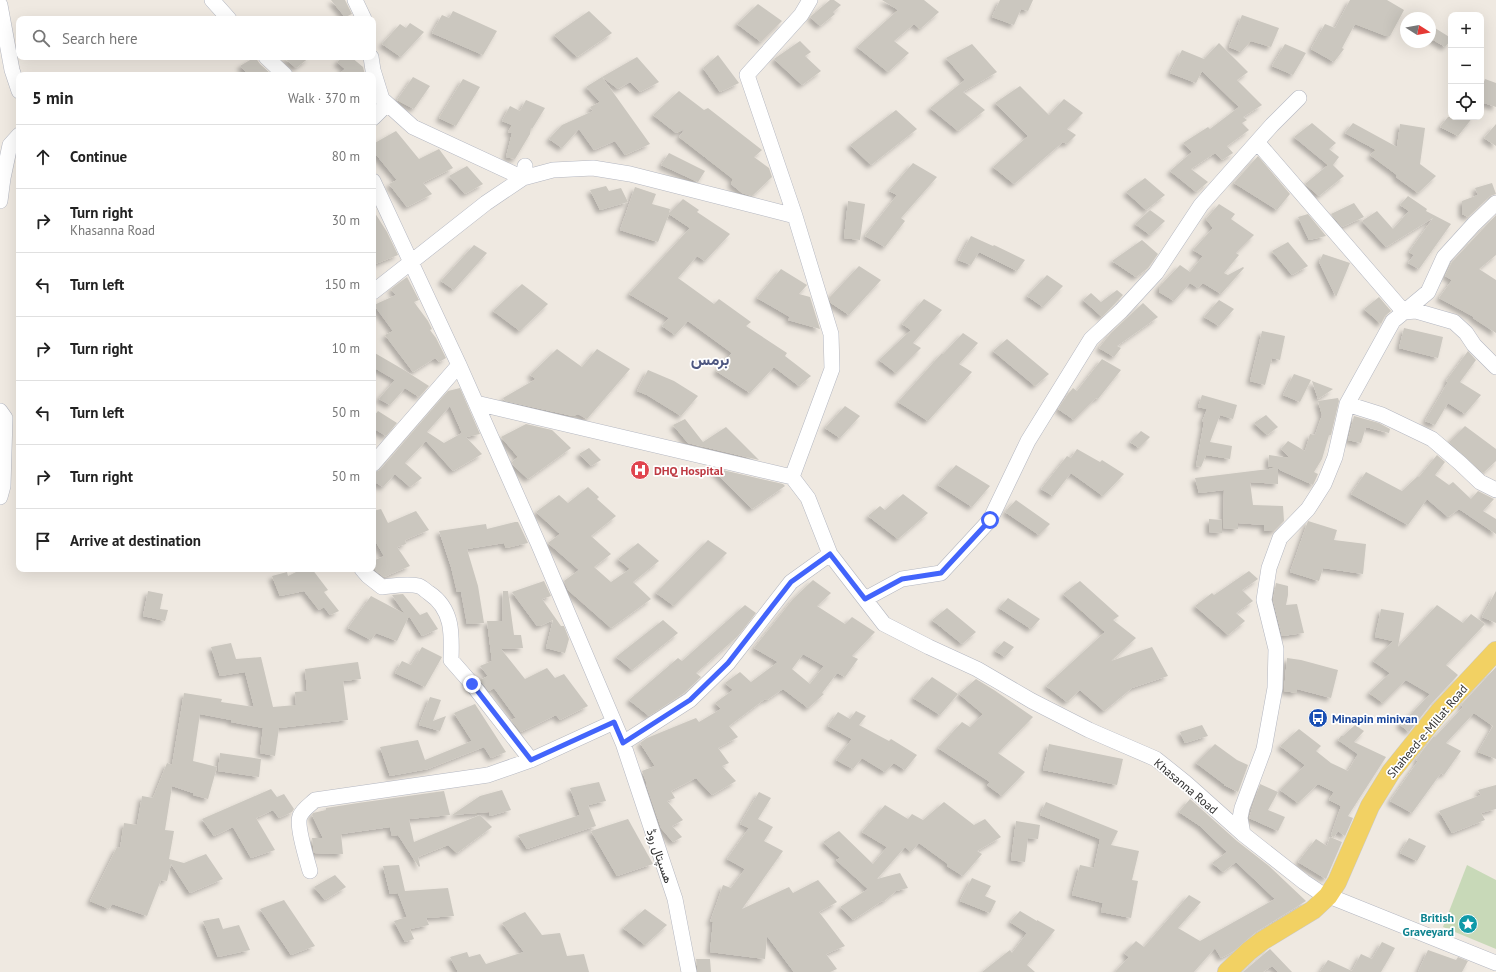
<!DOCTYPE html>
<html lang="en">
<head>
<meta charset="utf-8">
<style>
	body { margin:0; font-family:"PT Sans",Vazirmatn,sans-serif; background:#f2f2f2; color:#222 }
	.controls { position:absolute; right:12px; top:12px; display:grid; overflow:hidden; border-radius:8px; box-shadow:0 4px 16px #0002 }
	.controls button { width:36px; height:36px; display:grid; place-items:center; padding:0; border:0; border-bottom:1px solid #e0e0e0; background:#fff; color:#222; font:20px sans-serif }
	.compass { position:absolute; left:1400px; top:12px; width:36px; height:36px; border-radius:50%; background:#fff; box-shadow:0 4px 16px #0002; rotate:101deg }
	.stop { position:absolute; width:12px; height:12px; margin:-9px; border:3px solid #4264fb; border-radius:50%; background:#fff }
	.stop.end { background:#4264fb; border-color:#fff; box-shadow:0 1px 4px #0008 }
	.list { margin:0; padding:0; list-style:none }
	h2 { display:flex; justify-content:space-between; align-items:center; height:52px; margin:0; padding:0 16px; font-size:17px }
	h2 small { font-size:13px; font-weight:400; color:#767676 }
	.list li { display:grid; grid-template-columns:26px 1fr auto; gap:12px; align-items:center; box-sizing:border-box; height:64px; padding:0 16px; border-top:1px solid #e0e0e0 }
	.list b { display:block; font-size:15px; white-space:nowrap }
	.list p { margin:0; font-size:13px; white-space:nowrap; color:#767676 }
	.list em { font-size:13px; font-style:normal; color:#767676 }
	.icon { flex:none; width:22px; height:22px; fill:none; stroke:currentColor; stroke-width:2; stroke-linecap:round; stroke-linejoin:round }
	.map { position:relative; flex:none; width:1496px; height:972px; overflow:hidden }
	.search { position:absolute; background:#fff; box-shadow:0 4px 16px #0002; left:16px; top:16px; width:360px; height:44px; display:flex; align-items:center; gap:10px; box-sizing:border-box; padding:0 14px; border-radius:8px; color:#767676; font-size:15px }
	.panel { position:absolute; background:#fff; box-shadow:0 4px 16px #0002; left:16px; top:72px; width:360px; height:500px; border-radius:8px }
	.map>svg:first-child { display:block }
	.cemetery { fill:#c8d9b8 }
	.building { fill:#cbc7bf; fill-rule:evenodd; filter:url(#shadow) }
	.lines { fill:none; stroke-linecap:round; stroke-linejoin:round }
	.minor-casing { stroke:#b4b7c1; stroke-width:16 }
	.major-casing { stroke:#c9c9c9; stroke-width:20 }
	.minor { stroke:#fff; stroke-width:15 }
	.major { stroke:#f2d163; stroke-width:19 }
	.route { stroke:#4264fb; stroke-width:5 }
	.labels { text-anchor:middle; dominant-baseline:central; stroke-width:3.5; stroke-linejoin:round; paint-order:stroke }
	.health-label { font-size:12px; font-weight:bold; fill:#be3a42; stroke:#fff; text-anchor:start }
	.transit-label { font-size:12px; font-weight:bold; fill:#164399; stroke:#fff; text-anchor:start }
	.street-label { font-size:12px; fill:#2e2e2e; stroke:#fff }
	.culture-label { font-size:12px; font-weight:bold; fill:#0d838f; stroke:#fff; text-anchor:end }
	.district-label { font-size:16px; font-weight:bold; fill:#4d5680; stroke:#fff }
</style>
</head>
<body>
<div class="map">
<svg width="1496" height="972" viewBox="0 0 1496 972">
	<defs>
		<filter id="shadow"><feDropShadow dx="-3.5" dy="3.5" stdDeviation="2" flood-color="#0004"/></filter>
	</defs>
	<rect width="100%" height="100%" fill="#efe9e1"/>
	<!-- cemetery -->
	<path class="cemetery" d="M1467,865L1496,880V949L1443,927Z"/>
	<!-- building -->
	<path class="building" d="M331,0H345L352,14L345,17Z
		M830,0H834L841,5L833,12L835,14L820,26L810,17Z
		M882,0H924L939,12L920,29L914,24L894,41L909,53L888,72L857,47L898,10Z
		M1000,0H1033L1028,11L1021,9L1014,25L992,17Z
		M1350,0H1387L1404,10L1390,36H1386L1355,24L1342,48L1344,49L1334,62L1311,49L1325,24L1335,28Z
		M758,4L782,21L761,42L737,24Z
		M453,11L497,31L483,55L432,33L442,15L449,18Z
		M589,11L612,33L577,57L554,35Z
		M1242,15L1279,28L1271,47L1251,41L1241,52L1229,47Z
		M410,23L424,32L401,57L382,44L400,24L406,28Z
		M1430,25L1451,38V40L1445,47L1430,38Z
		M800,41L811,52L805,56L821,71L802,85L774,59Z
		M1219,43L1248,72L1237,80L1262,105L1243,117L1247,120L1242,123L1249,130L1227,146L1233,153L1222,160L1215,153L1191,169L1208,182L1196,192L1170,171L1192,152L1183,143L1208,127L1210,129L1239,107L1202,71L1196,83L1170,73L1182,50L1204,59Z
		M972,44L997,72L963,92L985,110L958,131L930,108L965,80L946,58Z
		M1285,44L1306,53L1293,75L1272,66Z
		M718,55L739,83L720,92L703,68Z
		M255,57L260,64L272,75H249L240,66Z
		M283,57H310L296,68Z
		M343,57H351L363,67L365,75H338L345,69L337,62Z
		M637,57L659,82L640,92L630,82L618,89L602,77Z
		M413,77L430,86L414,109L397,100Z
		M602,77L610,88L650,144L625,155L615,141L594,150L579,129L562,148L549,139L562,125L593,111L590,107L600,102L586,87Z
		M463,79L480,87L456,126L439,118Z
		M1485,79L1496,83V107L1481,102V90Z
		M1020,86L1049,115L1064,99L1083,113L1067,129L1076,135L1067,144L1063,142L1014,184L993,167L1028,136L995,103Z
		M679,91L704,110L708,108L762,150L754,157L769,168L772,177L752,196L742,193L731,184L733,179L679,137L685,129L676,133L653,115Z
		M526,100L545,108L532,129L531,128L530,134L515,159L506,157L512,133L508,132L512,125L502,121L510,106L520,111Z
		M896,110L917,129L871,165L850,145Z
		M1448,117H1473L1458,136L1440,127Z
		M1312,123L1336,143L1329,149L1339,157L1333,165L1344,176L1319,196L1305,184L1328,165L1294,137Z
		M1353,123L1397,147L1400,124L1425,128L1420,164L1436,176L1418,193L1396,177L1397,175L1370,155L1376,150L1345,133Z
		M1496,124V146L1484,138Z
		M396,131L419,159L439,149L453,168L423,183L432,194L407,207L389,184L397,180L373,151V144Z
		M669,153L705,171L698,182L661,165Z
		M1258,156L1290,194L1277,210L1234,183Z
		M913,163L937,177L901,218L905,221L885,247L865,236L897,195L889,191Z
		M467,166L483,184L465,194L449,176Z
		M1145,178L1165,195L1146,210L1126,192Z
		M1492,183L1496,194L1490,196L1468,217L1462,214V201L1478,195L1475,188Z
		M606,186L609,191L621,188L628,202L600,210L590,190Z
		M635,187L656,194L652,204L670,209L669,213L683,199L699,210L697,212L730,234L705,261L697,256L678,278L714,304L719,299L751,322L746,326L787,353L785,356L811,376L799,386L774,367L750,393L716,371L732,353L688,321L675,335L662,326L669,318L629,294L690,228L669,214L658,242L620,230Z
		M1408,196L1427,209L1426,211L1451,224L1419,269L1408,263L1414,255L1409,252L1433,218L1386,247L1362,221L1377,211L1393,229L1409,211L1400,205Z
		M848,201L865,204L860,240L844,238Z
		M1354,203L1364,217L1342,227L1331,214Z
		M1219,204L1235,214L1231,219L1254,235L1236,253L1239,255L1224,273L1228,275L1243,267L1244,268L1221,294L1203,283L1198,288L1190,283L1174,301L1159,292V287L1180,265L1190,272L1203,256L1193,250L1213,228L1206,219Z
		M373,210L387,232L398,255L373,265Z
		M1150,210L1165,221L1150,235L1135,224Z
		M1308,214L1326,236L1309,240L1298,217Z
		M1496,215V255L1479,269L1496,280V333L1473,318L1474,317L1439,298L1452,280L1445,276L1452,262Z
		M971,236L993,246L994,245L1025,260L1017,271L979,252L971,265L958,260Z
		M1142,240L1158,254L1148,268L1136,277L1112,261Z
		M1288,242L1308,266L1292,275L1272,251Z
		M474,245L487,253L454,290L441,281Z
		M1323,254L1350,263L1336,297L1319,262Z
		M859,266L881,280L849,315L831,303L829,298Z
		M781,269L807,285L799,294L810,297L820,329L788,320L790,317L757,298Z
		M1047,275L1063,286L1043,307L1027,296Z
		M407,277L419,300L414,302L428,321L432,329L430,330L436,338L446,358L439,362L435,358L413,372L385,335L393,331L374,305L396,295L391,289Z
		M522,284L548,304L520,331L493,311Z
		M1117,290L1123,295L1102,317L1083,300L1091,293L1101,302Z
		M1379,297L1391,311L1385,316L1381,324L1364,309Z
		M924,299L942,310L913,343L921,348L896,373L879,360L911,330L902,324Z
		M1219,300L1234,309L1219,326L1204,317Z
		M1143,303L1158,317L1117,346L1121,348L1114,357L1099,348L1111,333Z
		M1404,328L1443,337L1438,358L1399,348Z
		M1262,331L1285,336L1280,360L1272,358L1265,385L1250,381Z
		M963,333L978,343L959,364L972,372L928,421L898,402L942,353L943,354Z
		M1007,339L1049,374L1035,386L993,351Z
		M557,349L582,367L597,349L630,369L587,419L578,414L573,416L505,401L503,398L536,379L530,375Z
		M1468,351L1476,360L1460,382L1481,395L1465,414L1448,403L1435,425L1425,421L1448,382L1446,381Z
		M373,352L404,370L429,386L419,397L405,388L390,405L379,399L395,380L373,367Z
		M1102,359L1121,370L1098,399L1096,398L1074,420L1058,409L1068,394L1073,388L1077,391Z
		M648,370L674,381L698,396L681,416L647,395L637,391Z
		M1294,374L1311,380L1300,402L1283,395Z
		M1312,381L1333,389L1318,399Z
		M460,388L480,434L466,437L482,454L453,471L426,441L405,463L422,478L410,487L395,474L383,487L373,481V473L380,470L448,391ZM450,406L462,433L444,443L427,432Z
		M1202,395L1237,405L1233,419L1220,415L1210,442L1232,446L1230,459L1206,455L1201,467L1196,466L1204,422H1202L1207,409L1198,407Z
		M1338,398L1339,401L1331,435H1329L1322,459L1314,472L1318,474L1313,485L1280,470L1278,468V484L1250,482L1253,505L1283,506L1284,521L1274,531H1264V525L1238,523V529L1223,528L1224,490L1199,493L1195,478L1277,468L1268,466L1269,455L1290,458L1281,449L1288,441L1305,451L1310,434L1315,435L1322,415L1318,401Z
		M845,406L860,416L840,438L825,428Z
		M378,411L397,423L386,436L373,428V417Z
		M1266,415L1278,427L1267,435L1254,423Z
		M1354,416L1379,423L1390,429L1389,433L1366,427L1361,443L1348,440Z
		M685,419L703,442L726,427L759,460L688,443L673,425Z
		M526,424L552,430L571,448L528,479L513,465L512,462L518,457L501,437Z
		M1465,426L1496,449V461L1483,473L1449,442Z
		M1141,431L1150,437L1139,448L1130,442Z
		M589,448L601,460L591,466L579,454Z
		M1077,449L1100,462L1102,460L1124,474L1103,496L1071,473L1053,496L1041,489L1067,456L1071,458Z
		M1437,455L1445,462L1435,475L1449,485L1453,482L1471,499L1478,491L1494,499L1483,511L1496,519V534L1459,509L1448,517L1427,499L1408,525L1351,494L1366,472L1402,491L1418,476L1419,477Z
		M956,465L990,486L972,507L938,485Z
		M710,467L783,484L785,486L752,509Z
		M588,487L599,497L597,499L616,516L591,536L611,554L594,567L611,582L630,569L618,559L638,543L659,561L633,582L651,599L611,628L568,590L564,581L579,570L548,543L560,534L536,512L559,495L568,503Z
		M903,494L928,513L898,539L868,516L880,506L885,510Z
		M1016,500L1050,524L1039,535L1005,512Z
		M381,509L388,523L416,511L429,530L405,540L406,544L397,547L410,566L384,577L376,571L373,566V561L384,556L373,537V511Z
		M1209,519L1222,520V533L1209,532Z
		M1308,521L1337,530L1334,540L1366,544L1363,574L1323,568L1319,581L1290,572Z
		M515,522H518L528,543L506,548L504,543L467,549L478,586L484,623L467,624L461,592H457L451,567L439,531L486,524L487,529Z
		M708,540L727,553L674,606L656,593Z
		M302,569H312L328,590L324,592L339,611L330,615L324,607L319,610L304,591L280,596L272,576L287,572L288,576Z
		M1249,571L1258,579L1242,590L1253,601L1236,613L1245,621L1228,635L1195,606L1212,593L1214,595Z
		M813,580L831,593L817,606L845,624L852,617L875,632L852,656L858,659L845,677L837,673L822,693L824,694L808,708L783,689L767,700L765,699L729,726L738,737L718,748L729,763L722,766L736,781L712,795L696,778L671,791L675,798L667,801L683,820L672,826L682,837L673,842L661,828L646,784H647L642,771L655,766L640,743L647,738L696,718L699,722L721,709L715,703L733,690L725,683L740,672L751,682L778,662L754,648L793,599ZM803,654L824,666L810,684L792,669Z
		M544,581L551,596L542,599L561,626H564L569,639L565,653L546,648L553,620L540,626H537L512,592Z
		M1080,581L1119,616L1113,620L1136,638L1111,661L1152,647L1168,676L1132,688L1104,711L1080,690L1067,702L1046,686L1105,632L1063,594Z
		M1276,583L1288,586V595L1286,605L1297,604L1304,633L1282,636L1273,600Z
		M148,591L163,594L160,609L168,610L165,621L143,616Z
		M503,591H508L514,635H521L523,648L501,649L525,679L547,668L555,678L564,674L588,706L560,720L556,715L521,732L511,720L516,718L494,688L489,691L480,680L488,676L480,666L492,661L487,621H502Z
		M1496,591V623L1482,617Z
		M403,594L420,615L427,612L438,629L422,636L409,616L397,641L376,633L371,640L348,628L371,596L405,614L392,595Z
		M1008,598L1040,619L1031,629L999,608Z
		M745,605L756,613L738,636L696,673L701,677L684,693L649,716L629,700L678,658L682,661Z
		M1437,605L1463,623L1471,614L1485,624L1446,665L1458,675L1431,704L1409,732L1399,724L1412,713L1430,694L1406,680L1383,703L1369,693L1390,673L1373,661L1393,641L1375,637L1381,609L1404,613L1398,647Z
		M947,608L976,632L962,644L932,620Z
		M663,620L678,633L632,670L616,657Z
		M1004,641L1014,647L1005,657L995,651Z
		M231,643L236,659L261,657L273,707L296,705L295,692L307,691L305,669L358,662L361,679L343,681L348,720L279,728L275,756L260,753L263,728L231,722V720L200,714L193,761L217,767L208,799L193,795V793L172,786L165,830L174,831L169,859L184,863L206,854L223,879L190,893L171,864L167,881L161,880L147,916L112,904L109,909L90,901L117,847L120,848L124,823L137,825L142,796L153,798L167,763L172,765L184,693L222,699L221,702L254,707L245,672L220,676L211,647Z
		M422,647L442,657L425,687L395,673L402,661L411,665Z
		M1287,658L1301,660L1338,670L1331,698L1297,689V693L1284,691Z
		M1496,667V759L1478,752L1493,726L1474,713L1446,743L1461,751L1444,775L1441,773L1412,813L1390,801L1418,761L1416,760L1423,750L1434,736L1435,737L1463,707L1461,705Z
		M932,677L958,694L940,715L913,698Z
		M976,679L994,690L1033,717L998,753L1025,772L1002,796L987,785L990,782L938,748L962,722L970,727L983,714L959,694Z
		M430,697L441,700L433,721L446,716L440,731L419,725Z
		M475,704L506,752L491,758L484,747L428,769L390,776L380,747L418,740L425,760L472,741L454,713Z
		M856,711L866,716L859,725L889,741L891,739L917,755L905,770L894,763L885,772L862,758L853,769L836,760L852,739L828,726L838,712L850,719Z
		M1202,725L1208,736L1185,743L1180,732Z
		M1355,725L1364,731L1354,742L1386,757L1348,816L1353,818L1345,836L1338,831L1334,837L1331,835L1341,806L1329,800L1334,792L1318,784L1298,803L1280,790L1305,765L1280,746L1299,729L1321,746L1316,751L1331,763L1348,771L1358,754L1338,740L1341,736H1343Z
		M1049,744L1123,759L1117,785L1043,770Z
		M1215,744L1237,760L1248,765L1238,792L1224,785V784L1196,763Z
		M220,753L261,759L259,777L218,771Z
		M599,782L606,801L588,805L596,826L527,849L518,835L580,815L570,788Z
		M1260,784L1278,792L1268,810L1285,817L1278,831L1249,818Z
		M1496,785V809L1481,813L1485,820L1452,833L1439,811L1481,795L1478,790Z
		M271,789L277,797L284,794L294,809L292,812L279,818L273,810L256,818L275,850L251,858L233,827L214,836L202,819Z
		M502,790L511,810L490,816L489,812L452,815L480,796Z
		M444,791L450,815L409,819L414,842L480,815L492,827L457,853L448,845L418,857L420,866L419,867L398,835L392,836L390,827L341,834L343,854L314,853L312,838H323L312,815L313,813L326,810V808L358,803Z
		M759,792L771,798L758,819L773,827L764,841L783,851L742,909L789,887L793,893L818,880L837,902L819,912L845,946L826,954L837,969L830,972H794L767,936L765,959L710,952L713,922H710L723,885L731,888L745,869L727,859L749,828L740,824Z
		M1190,799L1237,841L1269,866L1306,901L1256,932L1234,951L1221,958L1215,948L1194,972H1115L1129,957L1124,953L1136,941L1144,947L1189,895L1201,902L1178,928L1200,941L1275,899L1236,862L1223,872L1212,863L1227,852L1200,826L1179,812Z
		M944,802L974,825L985,819L1001,837L977,851L982,854L963,876L947,866L948,864L919,843L911,852L905,847L877,879L900,873L908,888L896,891L883,902L882,901L853,920L840,907L868,889L836,860L840,858L823,842L839,831L873,864L887,847L862,832L885,805L908,819L912,814L923,820Z
		M1046,802L1118,831L1111,845L1139,851L1132,880L1138,881L1131,918L1101,912L1103,903L1072,895L1080,865L1094,868L1100,839L1040,815Z
		M628,819L653,864L617,876L591,831Z
		M1016,821L1040,825L1038,839L1028,838L1025,862L1011,860Z
		M1330,837L1342,842L1326,879L1298,862L1316,839L1327,846Z
		M1409,838L1426,846L1417,861L1400,853Z
		M399,865L405,891L448,888L454,916L426,918L429,925L410,929L414,939L405,942L394,921L407,917L398,893L390,894L383,866Z
		M335,875L346,887L325,900L314,887Z
		M972,878L991,886L985,896L996,901L990,913L960,901Z
		M284,900L315,946L291,955L260,909Z
		M645,909L667,925L645,945L623,928Z
		M1020,911L1037,921V920L1055,930L1027,965L1035,972H982L1010,950L1012,953L1027,933L1010,922Z
		M525,912L542,935L560,933L567,956L584,954L589,972H458L450,957L467,952L469,957L480,954L486,964L524,952L502,923Z
		M219,918L223,929L239,925L250,950L218,957L203,921Z
		M1382,942L1395,948L1381,972H1320L1328,960L1352,971L1361,954L1372,959Z
		M1270,949L1292,972H1278L1272,966L1263,972H1243Z
		M1428,950L1456,960L1458,957L1468,961L1462,972H1418Z
		M696,959H710L711,972H698Z"/>
	<g class="lines">
		<defs>
			<path id="minor" d="M212,0L229,19
				M355,0L364,19
				M0,5L12,70L19,91
				M266,57L285,75
				M371,57L373,70L382,99L413,127L523,178L525,166
				M373,118L387,104
				M1257,142L1404,312L1428,292L1444,257L1474,224L1496,203
				M373,181L459,365L538,543L623,743L675,899L689,972
				M0,201L3,178L10,145L19,135
				M373,292L486,203L523,178L553,170L593,168L630,174L795,216
				M476,403L792,477
				M1347,404L1382,415L1432,439L1460,463L1480,482L1496,490
				M0,411L5,418L3,486L0,497
				M373,464L459,365
				M830,554L884,624L929,647L977,669L1032,701L1089,730L1156,759L1186,783L1243,834L1304,882L1319,892L1496,963
				M362,569L368,576L382,587C393,586 407,583 419,586C422,587 426,591 429,593C453,609 452,634 451,660L472,684L531,760
				M865,599L902,579L941,573L990,520L1028,441L1091,339L1121,311L1156,273L1201,205L1272,125L1299,98
				M623,743L690,700L728,663L791,582L830,554L808,498L792,477L832,369L831,334L795,216L747,75L801,15L810,0
				M1243,834L1240,818L1242,808L1264,749L1275,688L1276,649L1264,600L1269,568L1280,538L1308,509L1324,484L1335,457L1347,404L1393,321L1404,312L1416,311L1454,322L1466,333L1474,345L1496,367
				M310,871C307,860 296,825 300,816C303,809 310,805 315,800L488,775L531,760L614,722"/>
			<path id="major" d="M1227,972L1249,951L1262,941L1313,910L1328,896L1337,882L1370,806L1391,772L1440,711L1496,651"/>
		</defs>
		<!-- minor casing -->
		<use href="#minor" class="minor-casing"/>
		<!-- major casing -->
		<use href="#major" class="major-casing"/>
		<!-- minor -->
		<use href="#minor" class="minor"/>
		<!-- major -->
		<use href="#major" class="major"/>
	</g>
	<g class="lines">
		<!-- route -->
		<path class="route" d="M472,684L531,760L614,722L623,743L690,700L728,663L791,582L830,554L865,599L902,579L941,573L990,520"/>
	</g>
	<!-- icons -->
	<defs>
		<symbol id="hospital-disc" viewBox="-11 -11 22 22"><circle r="9.5" fill="#e0444e" stroke="#fff"/><path d="M-5-5h3v3.5h4V-5h3V5h-3V1.5h-4V5h-3Z" fill="#fff"/></symbol>
		<symbol id="bus-disc" viewBox="-11 -11 22 22"><circle r="9.5" fill="#1a4fb4" stroke="#fff"/><path d="M-5-6H5V4H4V6H2V4H-2V6H-4V4H-5ZM-3.5-4V0h7V-4ZM-3.5 1.2v1.5H-2V1.2ZM2 1.2v1.5H3.5V1.2Z" fill="#fff"/></symbol>
		<symbol id="sight-disc" viewBox="-11 -11 22 22"><circle r="9.5" fill="#0f9aa8" stroke="#fff"/><path d="M0-6L1.8-2.2L6-1.7L2.9 1.2L3.7 5.4L0 3.3L-3.7 5.4L-2.9 1.2L-6-1.7L-1.8-2.2Z" fill="#fff"/></symbol>
	</defs>
	<g fill-rule="evenodd">
		<use href="#hospital-disc" x="629" y="459" width="22" height="22"/>
		<use href="#bus-disc" x="1307" y="707" width="22" height="22"/>
		<use href="#sight-disc" x="1457" y="913" width="22" height="22"/>
	</g>
	<g class="labels">
		<!-- health labels -->
		<g class="health-label">
			<text x="654" y="470">DHQ Hospital</text>
		</g>
		<!-- transit labels -->
		<g class="transit-label">
			<text x="1332" y="718">Minapin minivan</text>
		</g>
		<!-- street labels -->
		<g class="street-label">
			<text transform="translate(1427 731) rotate(-50)">Shaheed-e-Millat Road</text>
			<text transform="translate(1186 786) rotate(40)">Khasanna Road</text>
			<text transform="translate(660 856) rotate(71)">ھسپتال روڈ</text>
		</g>
		<!-- culture labels -->
		<g class="culture-label">
			<text x="1454" y="917">British<tspan x="1454" dy="14">Graveyard</tspan></text>
		</g>
		<!-- district labels -->
		<g class="district-label">
			<text x="710" y="359">برمس</text>
		</g>
	</g>
</svg>
<div class="controls">
<button>+</button>
<button>−</button>
<button><svg class="icon" aria-label="locate" viewBox="0 0 24 24"><circle cx="12" cy="12" r="6"/><path d="M12 2v4M12 18v4M2 12h4M18 12h4"/></svg></button>
</div>
<svg class="compass" viewBox="-18 -18 36 36"><path d="M0-13l5 13h-10z" fill="#e53935"/><path d="M0 13l5-13h-10z" fill="#767676"/></svg>
<div class="stop" style="left:990px;top:520px"></div>
<div class="stop end" style="left:472px;top:684px"></div>
<div class="search"><svg class="icon" aria-label="search" viewBox="0 0 24 24"><circle cx="10" cy="10" r="6"/><path d="M15 15l6 6"/></svg>Search here</div>
<section class="panel">
<h2>5 min<small>Walk · 370 m</small></h2>
<ul class="list">
<li><svg class="icon" aria-label="ahead" viewBox="0 0 24 24"><path d="M12 20V5M6 11l6-6 6 6"/></svg><div><b>Continue</b></div><em>80 m</em></li>
<li><svg class="icon" aria-label="right" viewBox="0 0 24 24"><path d="M7 20v-9h11M14 6l5 5-5 5"/></svg><div><b>Turn right</b><p>Khasanna Road</p></div><em>30 m</em></li>
<li><svg class="icon" aria-label="left" viewBox="0 0 24 24"><path d="M17 20v-9H6M10 6l-5 5 5 5"/></svg><div><b>Turn left</b></div><em>150 m</em></li>
<li><svg class="icon" aria-label="right" viewBox="0 0 24 24"><path d="M7 20v-9h11M14 6l5 5-5 5"/></svg><div><b>Turn right</b></div><em>10 m</em></li>
<li><svg class="icon" aria-label="left" viewBox="0 0 24 24"><path d="M17 20v-9H6M10 6l-5 5 5 5"/></svg><div><b>Turn left</b></div><em>50 m</em></li>
<li><svg class="icon" aria-label="right" viewBox="0 0 24 24"><path d="M7 20v-9h11M14 6l5 5-5 5"/></svg><div><b>Turn right</b></div><em>50 m</em></li>
<li><svg class="icon" aria-label="arrive" viewBox="0 0 24 24"><path d="M6 21V4h12l-3 4 3 4H6"/></svg><div><b>Arrive at destination</b></div></li>
</ul>
</section>
</div>
</body>
</html>
